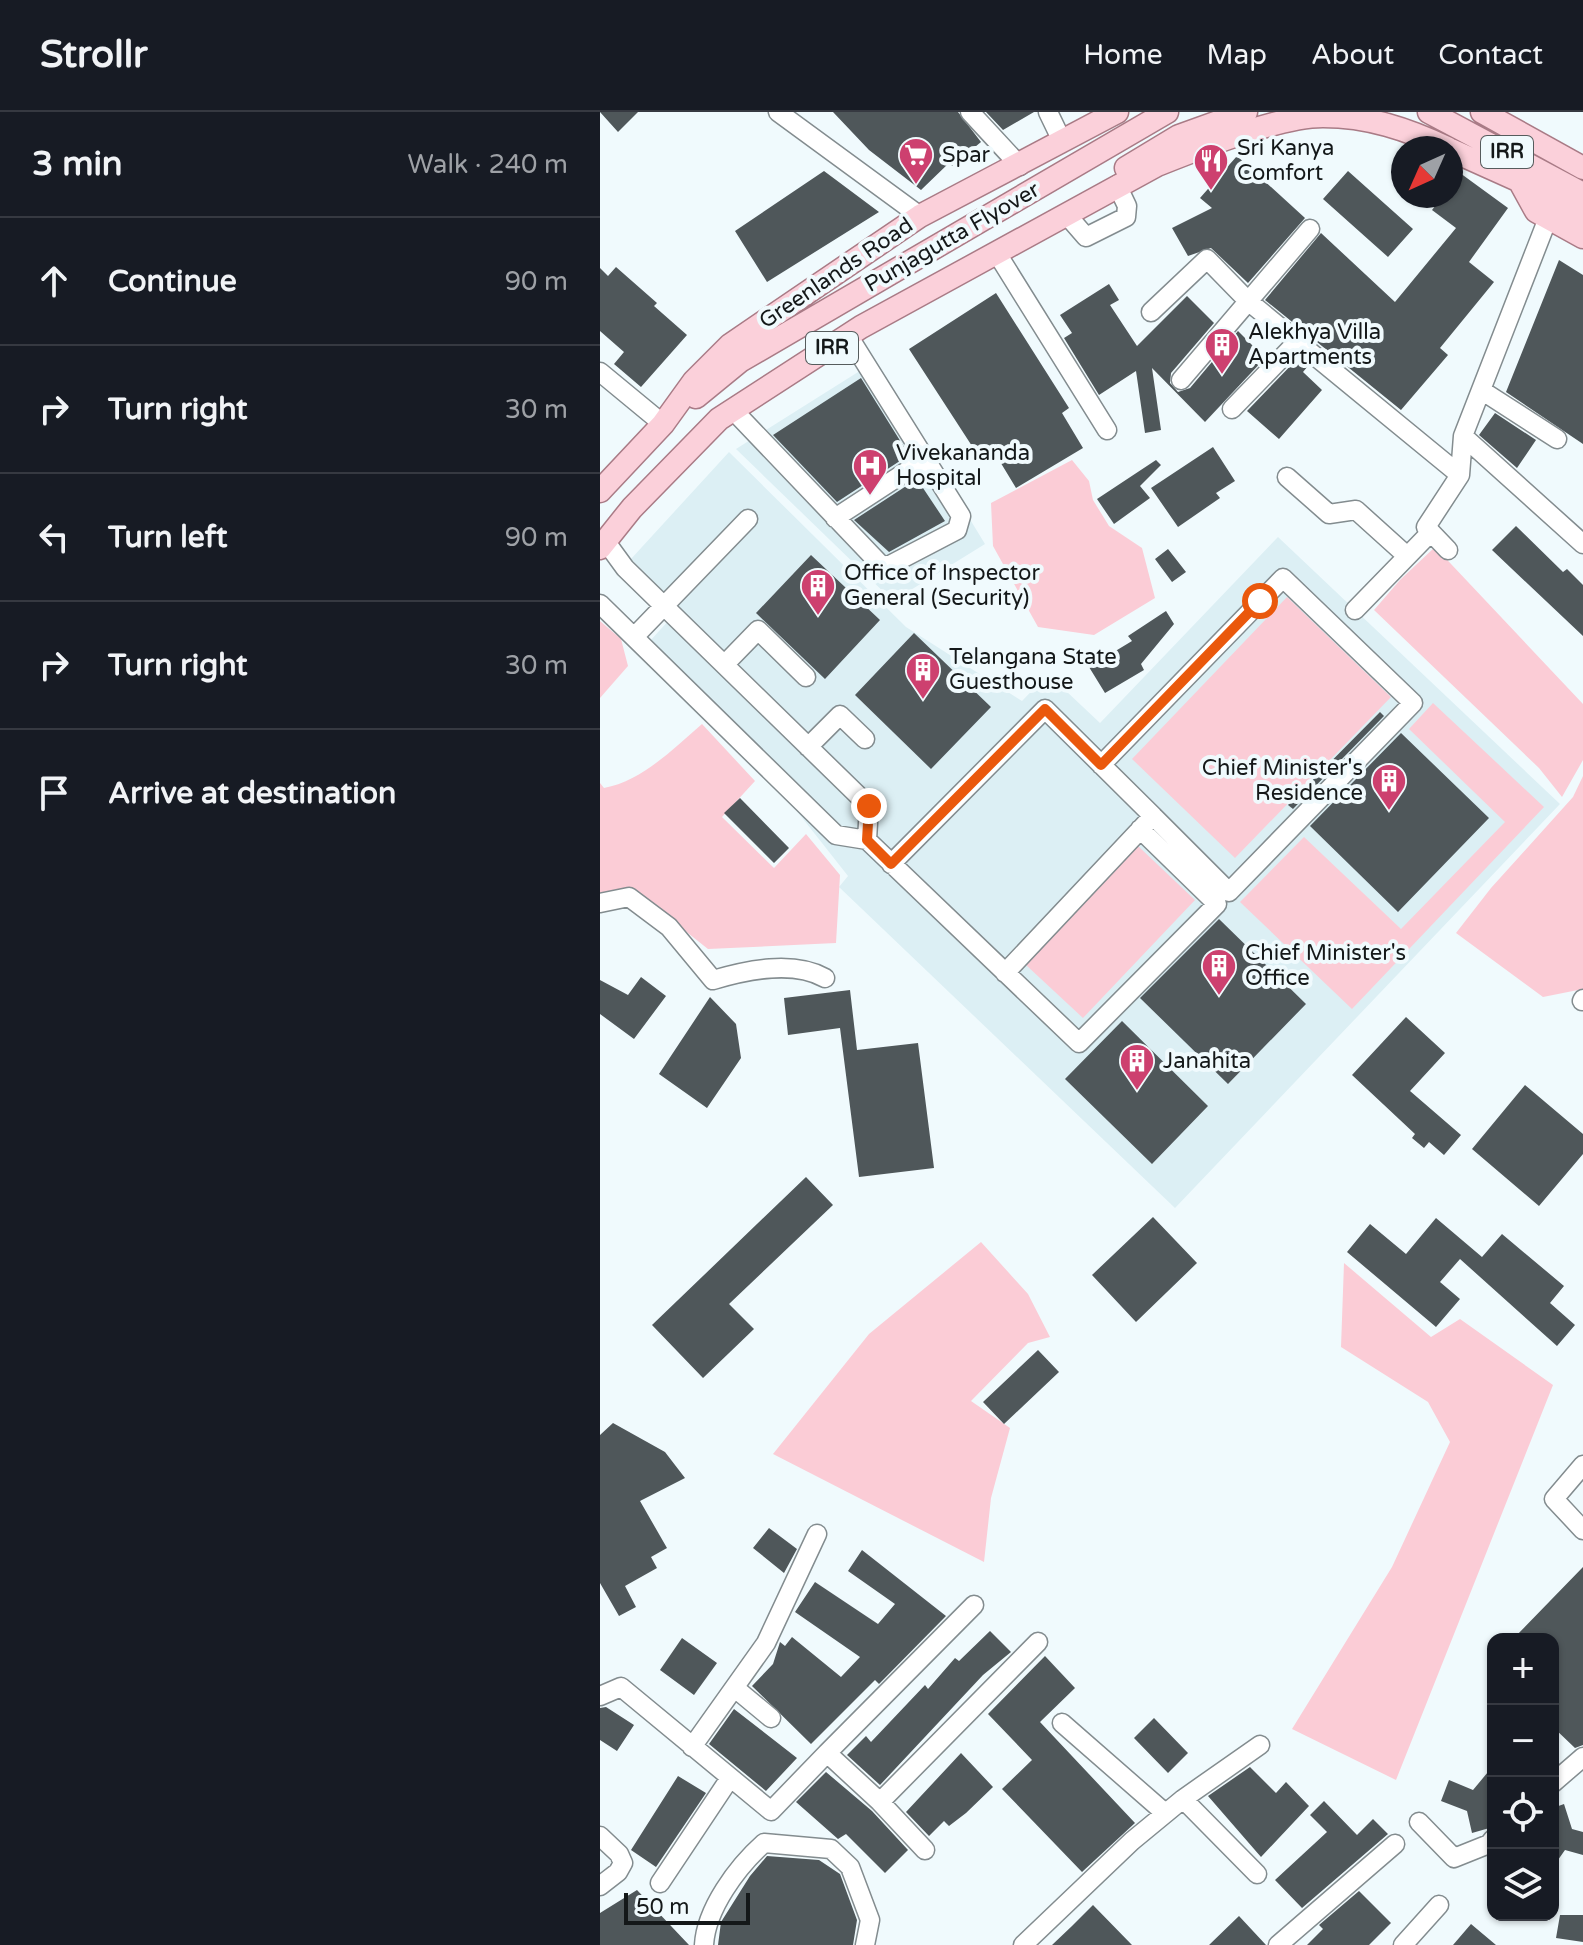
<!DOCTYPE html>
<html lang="en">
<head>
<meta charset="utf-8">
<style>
	body { margin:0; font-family:"Varela Round",sans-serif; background:#242831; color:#f1f3f6 }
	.controls { position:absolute; right:24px; bottom:24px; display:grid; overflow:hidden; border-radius:16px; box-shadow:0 2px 6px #0004 }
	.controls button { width:72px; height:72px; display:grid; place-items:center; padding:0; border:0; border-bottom:2px solid #363941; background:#171b24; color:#f1f3f6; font:40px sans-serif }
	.compass { position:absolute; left:791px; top:24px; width:72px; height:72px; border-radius:50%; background:#171b24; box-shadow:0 2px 6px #0004; rotate:225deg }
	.scale { position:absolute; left:24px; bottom:20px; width:126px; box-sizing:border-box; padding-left:8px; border:4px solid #141819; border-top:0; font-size:22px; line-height:28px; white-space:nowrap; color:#141819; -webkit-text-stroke:6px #f0fafd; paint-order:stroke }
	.stop { position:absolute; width:24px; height:24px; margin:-18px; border:6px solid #ea580c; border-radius:50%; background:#fff }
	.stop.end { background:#ea580c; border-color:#fff; box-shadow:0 2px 8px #0008 }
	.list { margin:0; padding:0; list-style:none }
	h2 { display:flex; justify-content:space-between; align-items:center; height:104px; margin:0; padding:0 32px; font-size:34px }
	h2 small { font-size:26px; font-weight:400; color:#9ea1a6 }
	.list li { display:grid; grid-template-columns:52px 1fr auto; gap:24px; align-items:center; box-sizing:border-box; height:128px; padding:0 32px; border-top:2px solid #363941 }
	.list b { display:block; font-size:30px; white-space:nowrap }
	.list em { font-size:26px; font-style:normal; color:#9ea1a6 }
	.icon { flex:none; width:44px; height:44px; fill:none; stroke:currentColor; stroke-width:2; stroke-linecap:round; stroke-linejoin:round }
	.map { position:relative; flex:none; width:983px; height:1833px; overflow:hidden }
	header { display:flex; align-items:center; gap:48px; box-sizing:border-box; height:112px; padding:0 40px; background:#171b24; border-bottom:2px solid #363941 }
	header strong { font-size:38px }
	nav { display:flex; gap:44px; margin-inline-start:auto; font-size:28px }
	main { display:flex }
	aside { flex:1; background:#171b24 }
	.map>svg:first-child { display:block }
	.built { fill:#dceff4 }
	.green { fill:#fbccd6 }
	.building { fill:#4f575a }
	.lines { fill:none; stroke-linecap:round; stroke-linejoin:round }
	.minor-casing { stroke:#838c8f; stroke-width:21 }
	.major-casing { stroke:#a97b86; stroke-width:25 }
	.minor { stroke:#fff; stroke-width:18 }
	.major { stroke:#fbd0da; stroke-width:22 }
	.route { stroke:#ea580c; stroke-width:10 }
	.labels { text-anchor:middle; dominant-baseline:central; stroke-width:8; stroke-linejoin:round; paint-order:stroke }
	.shield { fill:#f0fafd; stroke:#565c5d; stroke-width:2 }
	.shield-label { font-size:20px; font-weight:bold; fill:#141819 }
	.poi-label { font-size:22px; fill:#141819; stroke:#f0fafd; text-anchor:start }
	.street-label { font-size:22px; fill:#141819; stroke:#f0fafd }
</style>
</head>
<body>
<header>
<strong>Strollr</strong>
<nav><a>Home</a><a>Map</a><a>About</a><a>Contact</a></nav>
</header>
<main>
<aside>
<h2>3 min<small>Walk · 240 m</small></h2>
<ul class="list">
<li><svg class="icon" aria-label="ahead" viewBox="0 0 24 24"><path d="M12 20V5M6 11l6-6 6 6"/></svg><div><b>Continue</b></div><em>90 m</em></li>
<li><svg class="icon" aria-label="right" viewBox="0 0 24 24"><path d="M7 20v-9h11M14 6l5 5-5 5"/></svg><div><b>Turn right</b></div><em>30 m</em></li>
<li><svg class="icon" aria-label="left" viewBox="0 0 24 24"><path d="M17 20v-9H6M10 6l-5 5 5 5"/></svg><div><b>Turn left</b></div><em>90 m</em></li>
<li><svg class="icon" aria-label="right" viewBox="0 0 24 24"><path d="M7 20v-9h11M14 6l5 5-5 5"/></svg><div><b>Turn right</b></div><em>30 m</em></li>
<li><svg class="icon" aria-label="arrive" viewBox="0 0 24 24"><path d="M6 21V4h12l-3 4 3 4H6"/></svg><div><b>Arrive at destination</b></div></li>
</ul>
</aside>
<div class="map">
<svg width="983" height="1833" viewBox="0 0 983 1833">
	<rect width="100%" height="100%" fill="#f0fafd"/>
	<!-- built -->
	<path class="built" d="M274,250L385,432L293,489L136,337Z
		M129,340L306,515L422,589L448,562L500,611L678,425L960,692L575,1096L239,775L248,764L185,684L40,540L80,496L31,447Z"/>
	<!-- green -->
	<path class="green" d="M472,348L489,369L493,388L509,414L542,436L555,486L494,523L438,515L393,434L391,391Z
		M835,435L983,592V648L962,685L939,656L774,498L800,468Z
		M687,485L791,585L635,746L532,647Z
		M0,509L21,527L28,554L0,586Z
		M833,591L944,695L752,897L640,790L704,725L801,817L905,710L809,617Z
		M102,612L155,669L122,705L174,756L206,722L240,763L236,831L108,837L50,791L24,776L0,782V671L4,676C42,669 73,637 102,612Z
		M983,664V877L943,885L856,821L891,776L973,685Z
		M538,734L595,788L483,906L426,853Z
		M381,1130L428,1182L450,1225L428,1231L371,1289L410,1316L391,1386L384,1450L173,1342L269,1222Z
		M744,1151L831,1225L860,1207L953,1273L796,1668L692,1617L792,1455L850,1330L828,1290L741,1235Z"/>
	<!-- building -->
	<path class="building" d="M0,0H38L18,20Z
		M233,0H358L381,30L352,54L349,51L321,78L269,38Z
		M386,0H434L403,18Z
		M637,44L705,106L648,171L611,136L588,144L572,116L612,96L600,86Z
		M224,59L279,100L167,170L135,119Z
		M748,59L813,117L788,145L723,87Z
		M860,61L908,96L869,150L894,170L840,236L848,243L801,298L665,188L721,121L795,190L856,116L832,98L843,84H851V73Z
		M959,148L983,163V332L906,280Z
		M16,155L57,191L54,194L87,223L41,275L14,252L24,240L0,219V156L8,164Z
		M509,172L519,188L510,193L537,234L587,184L614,211L571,261L570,271L578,280L590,276L638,219L665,246L605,310L552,256L561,318L545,321L536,259L499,283L464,226L472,221L460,203Z
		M396,181L469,296L462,301L483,336L416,376L396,343L383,351L309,237Z
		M698,246L708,254L703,260L722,278L679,327L647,299Z
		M261,266L309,343L237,390L173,323Z
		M895,301L936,328L917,356L879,323Z
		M613,335L635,369L616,381L620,386L578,415L551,376Z
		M556,348L561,353L540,374L550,386L514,412L497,387Z
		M317,367L345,409L289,440L254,408Z
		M916,414L963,460L967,457L983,473V524L892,438Z
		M568,437L586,460L572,470L555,447Z
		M211,443L280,508L225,567L156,501Z
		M566,499L574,512L541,552L544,558L505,581L489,555L532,529L528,524Z
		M314,521L391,595L331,657L255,583Z
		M780,600L784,604L693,697L688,693Z
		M801,621L889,706L798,800L710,714Z
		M140,686L189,736L174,751L124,701Z
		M619,807L706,892L628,972L540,886Z
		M41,865L66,884L34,927L0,902V868L28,883Z
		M250,878L257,938L318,931L334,1056L259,1065L240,916L188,923L184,886Z
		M110,885L136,912L141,946L107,996L59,962Z
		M806,905L845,941L810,979L861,1023L844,1043L829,1030L824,1036L812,1026L815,1022L752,963Z
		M522,909L608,994L552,1052L465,967Z
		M925,973L983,1022V1042L939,1094L872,1037Z
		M206,1065L233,1093L129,1192L154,1217L103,1266L52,1213Z
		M553,1105L597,1151L536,1210L492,1163Z
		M836,1106L882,1145L902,1122L964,1174L950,1191L975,1213L957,1234L860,1147L840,1170L860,1187L836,1215L747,1140L770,1112L806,1142Z
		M438,1238L459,1260L404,1312L383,1290Z
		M13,1311L65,1340L85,1366L40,1389L67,1436L51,1445L57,1456L25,1474L36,1495L19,1504L0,1471V1323Z
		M169,1416L197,1437L184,1461L153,1436Z
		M262,1438L346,1504L279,1572L275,1568L211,1632L152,1574L173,1552L180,1530L185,1534L192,1525L241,1565L260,1545L195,1500L215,1470L278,1512L295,1492L248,1459Z
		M983,1455V1633L975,1636L953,1615V1527H913Z
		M390,1519L411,1540L383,1563L280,1673L247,1643L266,1624L271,1630L325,1573L328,1577L355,1546L359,1549Z
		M82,1526L117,1551L94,1583L60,1558Z
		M445,1544L475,1576L440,1610L535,1711L482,1760L402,1677L432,1648L388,1602Z
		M6,1595L34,1613L17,1639L0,1628V1596Z
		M134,1597L197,1646L166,1679L109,1632Z
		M554,1606L588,1641L568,1661L534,1626Z
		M361,1641L393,1675L366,1701L349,1714L344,1709L329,1724L306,1700Z
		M893,1654V1715L872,1721L867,1699L841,1689L849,1668L873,1678Z
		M650,1655L676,1681L686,1670L709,1694L661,1745L608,1684Z
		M226,1660L272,1699L308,1738L285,1761L246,1722L238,1727L196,1690Z
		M78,1664L106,1681L56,1755L31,1738Z
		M724,1689L757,1723L773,1707L788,1722L702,1796L675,1768L727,1720L710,1703Z
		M964,1692L972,1717L983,1720V1743L965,1738L953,1755V1696Z
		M167,1744L219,1748L240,1762L257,1808L253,1833H118L121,1810L150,1764Z
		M37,1778L89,1833H0V1801Z
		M759,1779L791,1811L769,1833H707L723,1817L719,1813Z
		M493,1793L532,1833H452L472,1814Z
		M960,1803H983V1830L956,1826Z
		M639,1804L666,1833H609Z
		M871,1812L896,1833H853Z"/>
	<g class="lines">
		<defs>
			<path id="minor" d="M178,0L320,104
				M370,0L420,54
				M448,0L462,29
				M466,102L486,125L526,105L527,94L517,73
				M398,143L507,318
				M551,200L607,147L648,189L860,363
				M0,260L63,312
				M581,268L710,117
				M881,278L957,327
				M632,297L697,230
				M133,298L280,452L288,454L357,418L361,404L249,225
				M863,324L983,432
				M687,365L729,402L756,398L807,444
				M235,406L324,348
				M6,430L25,456L269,694L267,728
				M848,438L826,415L860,363L863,324L948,106
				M0,492L236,723L267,728L479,931L617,792L540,717
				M755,498L831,420
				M34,525L148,407
				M125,552L158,518L206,565
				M208,635L240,603L265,627
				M291,752L445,597L553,704
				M0,791L29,785L69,815L113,868C147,858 193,848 225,866
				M405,861L553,704L629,780L813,591L683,466L501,653
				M982,889L983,887
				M983,1353L954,1387L983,1418
				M136,1577L171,1606
				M0,1584L21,1575L171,1699L227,1641L280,1690L438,1530
				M462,1611L565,1701
				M92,1635L166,1531L217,1422
				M227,1641L374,1493
				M953,1671L983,1645
				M583,1687L657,1762
				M280,1690L325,1738
				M819,1710L854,1746L889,1732L893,1727
				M0,1724L19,1742L23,1751L18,1760L0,1774
				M60,1771L130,1666
				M104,1833C106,1797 137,1755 164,1731L231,1737L250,1755L270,1808L265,1833
				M423,1833L532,1729L583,1687L660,1633
				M678,1833L795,1732
				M803,1833L839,1793"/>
			<path id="major" d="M829,0L983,82
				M882,0L983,56
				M851,38L920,69L983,105
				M526,56L579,24L646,0
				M920,70L936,99L983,125
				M96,285L140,249L567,0
				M0,379L63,312L94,269L130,233L320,104L517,0
				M0,436L32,396L119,307L261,215L557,53C600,36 679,4 723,4C768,4 807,17 847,36"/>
		</defs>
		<!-- minor casing -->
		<use href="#minor" class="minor-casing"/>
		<!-- major casing -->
		<use href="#major" class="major-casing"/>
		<!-- minor -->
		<use href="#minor" class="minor"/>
		<!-- major -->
		<use href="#major" class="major"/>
	</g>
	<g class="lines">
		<!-- route -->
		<path class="route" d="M269,694L267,728L291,752L445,597L501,653L660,489"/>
	</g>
	<!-- icons -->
	<defs>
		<symbol id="supermarket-pin" viewBox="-11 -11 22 30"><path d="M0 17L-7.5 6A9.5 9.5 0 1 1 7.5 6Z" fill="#cd406f" stroke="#f0fafd"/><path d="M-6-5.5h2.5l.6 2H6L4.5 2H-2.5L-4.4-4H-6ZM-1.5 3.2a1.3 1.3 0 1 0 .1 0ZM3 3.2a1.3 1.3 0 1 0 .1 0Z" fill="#fff"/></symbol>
		<symbol id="restaurant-pin" viewBox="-11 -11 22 30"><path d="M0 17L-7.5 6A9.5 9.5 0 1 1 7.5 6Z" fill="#cd406f" stroke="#f0fafd"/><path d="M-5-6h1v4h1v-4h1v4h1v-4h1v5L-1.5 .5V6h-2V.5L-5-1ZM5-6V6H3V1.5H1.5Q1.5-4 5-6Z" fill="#fff"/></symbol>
		<symbol id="building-pin" viewBox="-11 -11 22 30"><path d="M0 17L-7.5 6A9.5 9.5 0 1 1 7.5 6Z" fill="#cd406f" stroke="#f0fafd"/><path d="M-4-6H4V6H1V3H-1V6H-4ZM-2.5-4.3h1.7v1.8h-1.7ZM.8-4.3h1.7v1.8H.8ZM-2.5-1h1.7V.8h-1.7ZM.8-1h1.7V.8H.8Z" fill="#fff"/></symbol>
		<symbol id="hospital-pin" viewBox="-11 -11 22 30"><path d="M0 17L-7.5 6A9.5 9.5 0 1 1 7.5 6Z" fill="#cd406f" stroke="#f0fafd"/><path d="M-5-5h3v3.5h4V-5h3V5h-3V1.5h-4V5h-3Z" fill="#fff"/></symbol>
	</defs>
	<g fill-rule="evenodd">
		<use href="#supermarket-pin" x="296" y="23" width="40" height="54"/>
		<use href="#restaurant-pin" x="591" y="29" width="40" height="54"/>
		<use href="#building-pin" x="602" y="213" width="40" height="54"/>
		<use href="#hospital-pin" x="250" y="334" width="40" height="54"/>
		<use href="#building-pin" x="198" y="454" width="40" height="54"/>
		<use href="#building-pin" x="303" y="538" width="40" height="54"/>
		<use href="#building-pin" x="769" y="649" width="40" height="54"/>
		<use href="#building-pin" x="599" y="834" width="40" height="54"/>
		<use href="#building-pin" x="517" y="929" width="40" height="54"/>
	</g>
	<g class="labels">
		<!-- shield labels -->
		<g class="shield">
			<rect x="881" y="24" width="52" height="32" rx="6"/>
			<rect x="206" y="220" width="52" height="32" rx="6"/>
		</g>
		<g class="shield-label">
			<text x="907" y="40">IRR</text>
			<text x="232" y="236">IRR</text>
		</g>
		<!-- poi labels -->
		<g class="poi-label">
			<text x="637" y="36">Sri Kanya<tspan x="637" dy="25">Comfort</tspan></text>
			<text x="342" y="43">Spar</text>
			<text x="648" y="220">Alekhya Villa<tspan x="648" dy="25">Apartments</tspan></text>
			<text x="296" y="341">Vivekananda<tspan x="296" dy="25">Hospital</tspan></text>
			<text x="244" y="461">Office of Inspector<tspan x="244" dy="25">General (Security)</tspan></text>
			<text x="349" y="545">Telangana State<tspan x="349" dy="25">Guesthouse</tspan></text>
			<text x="763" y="656" text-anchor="end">Chief Minister's<tspan x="763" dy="25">Residence</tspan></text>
			<text x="645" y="841">Chief Minister's<tspan x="645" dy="25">Office</tspan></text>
			<text x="563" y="949">Janahita</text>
		</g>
		<!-- street labels -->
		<g class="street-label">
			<text transform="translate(352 125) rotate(-30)">Punjagutta Flyover</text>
			<text transform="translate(236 161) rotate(-34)">Greenlands Road</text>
		</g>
	</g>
</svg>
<div class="controls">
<button>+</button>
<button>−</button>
<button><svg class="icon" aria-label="locate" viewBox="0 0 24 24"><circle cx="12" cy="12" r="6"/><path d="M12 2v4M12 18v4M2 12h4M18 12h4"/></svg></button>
<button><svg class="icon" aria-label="layers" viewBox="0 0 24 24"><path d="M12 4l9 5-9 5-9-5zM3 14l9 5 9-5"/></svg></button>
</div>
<svg class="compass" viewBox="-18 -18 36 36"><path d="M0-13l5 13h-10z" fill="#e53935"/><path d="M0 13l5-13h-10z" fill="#9ea1a6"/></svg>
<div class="scale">50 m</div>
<div class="stop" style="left:660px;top:489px"></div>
<div class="stop end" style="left:269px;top:694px"></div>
</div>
</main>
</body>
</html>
